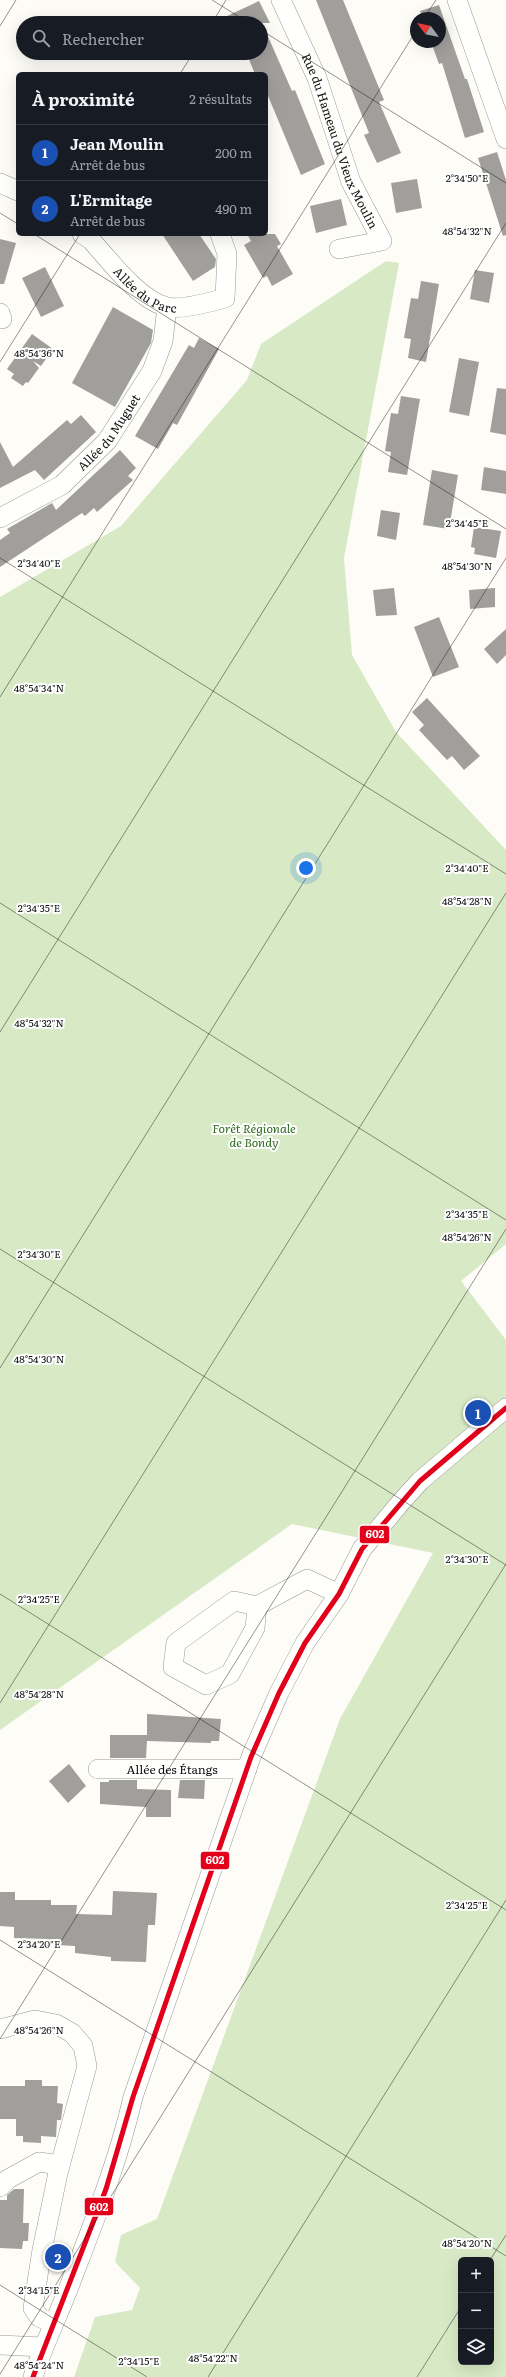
<!DOCTYPE html>
<html lang="fr">
<head>
<meta charset="utf-8">
<style>
	body { margin:0; font-family:Literata,serif; background:#20242c; color:#f1f3f6 }
	.controls { position:absolute; right:12px; bottom:12px; display:grid; overflow:hidden; border-radius:6px; box-shadow:0 4px 16px #0002 }
	.controls button { width:36px; height:36px; display:grid; place-items:center; padding:0; border:0; border-bottom:1px solid #363941; background:#171b24; color:#f1f3f6; font:20px sans-serif }
	.compass { position:absolute; left:410px; top:12px; width:36px; height:36px; border-radius:50%; background:#171b24; box-shadow:0 4px 16px #0002; rotate:302deg }
	.you { position:absolute; left:306px; top:868px; width:14px; height:14px; margin:-10px; border:3px solid #fff; border-radius:50%; background:#1a73e8; box-shadow:0 0 0 6px #1a73e833 }
	.badge { display:grid; place-items:center; width:26px; height:26px; border-radius:50%; background:#7c3aed; color:#fff; font-size:13px; font-weight:700 }
	.pin { position:absolute; translate:-50% -50%; border:2px solid #fff; box-shadow:0 1px 4px #0006 }
	.list { margin:0; padding:0; list-style:none }
	h2 { display:flex; justify-content:space-between; align-items:center; height:52px; margin:0; padding:0 16px; font-size:17px }
	h2 small { font-size:13px; font-weight:400; color:#9ea1a6 }
	.list li { display:grid; grid-template-columns:26px 1fr auto; gap:12px; align-items:center; box-sizing:border-box; height:56px; padding:0 16px; border-top:1px solid #363941 }
	.list b { display:block; font-size:15px; white-space:nowrap }
	.list p { margin:0; font-size:13px; white-space:nowrap; color:#9ea1a6 }
	.list em { font-size:13px; font-style:normal; color:#9ea1a6 }
	.icon { flex:none; width:22px; height:22px; fill:none; stroke:currentColor; stroke-width:2; stroke-linecap:round; stroke-linejoin:round }
	.map { position:relative; flex:none; width:506px; height:2377px; overflow:hidden }
	.search { position:absolute; background:#171b24; box-shadow:0 4px 16px #0002; left:16px; top:16px; width:252px; height:44px; display:flex; align-items:center; gap:10px; box-sizing:border-box; padding:0 14px; border-radius:22px; color:#9ea1a6; font-size:15px }
	.panel { position:absolute; background:#171b24; box-shadow:0 4px 16px #0002; left:16px; top:72px; width:252px; height:164px; border-radius:6px }
	.map>svg:first-child { display:block }
	.forest { fill:#d8eac5; fill-rule:evenodd }
	.building { fill:#a19f9c }
	.lines { fill:none; stroke-linecap:round; stroke-linejoin:round }
	.minor-casing { stroke:#979795; stroke-width:20 }
	.minor { stroke:#fffffe; stroke-width:19 }
	.bus-1-casing { stroke:#fff; stroke-width:8 }
	.bus-1 { stroke:#e2001a; stroke-width:5 }
	.ticks { fill:none; stroke:#111; stroke-width:1; stroke-opacity:0.45 }
	.labels { text-anchor:middle; dominant-baseline:central; stroke-width:4; stroke-linejoin:round; paint-order:stroke }
	.street-label { font-size:12px; fill:#111; stroke:#fff }
	.park-label { font-size:12px; font-style:italic; fill:#2f6b1f; stroke:#fff }
	.ticks-label { font-size:10px; text-anchor:middle; fill:#111; stroke:#fff; stroke-width:4; stroke-linejoin:round; paint-order:stroke }
	.line-badge { stroke:#fff; stroke-width:1.5 }
	.badge-label { font-size:11px; text-anchor:middle; font-weight:bold; fill:#fff }
</style>
</head>
<body>
<div class="map">
<svg width="506" height="2377" viewBox="0 0 506 2377">
	<rect width="100%" height="100%" fill="#fdfcf7"/>
	<!-- forest -->
	<path class="forest" d="M386,261L399,263L344,558L352,655L396,732L506,850V1244L461,1281L506,1340V2377H74L95,2317L132,2310L140,2288L115,2262L121,2235L157,2219L340,1719L433,1553L292,1524L0,1730V597L121,526L247,380L261,344ZM461,2260H491V2362H461Z"/>
	<!-- building -->
	<path class="building" d="M316,0H343L384,100L379,102L401,153L377,163L364,135L369,133Z
		M259,1L270,23H262L292,91L295,90L325,164L301,175L266,91V74H255L248,57L261,53V23H212Z
		M439,5L465,79H467L484,132L465,138L442,63L439,64L431,42H440V18H423L420,11Z
		M497,152L506,180V235L503,236L478,158Z
		M417,179L422,208L396,213L391,183Z
		M341,199L347,225L316,233L310,206Z
		M162,234H199L216,259L215,267L193,281Z
		M247,234H275L281,244L277,246L293,274L272,286L267,276L263,278L244,245L251,241Z
		M0,239L16,243L4,284H0Z
		M45,267L64,306L41,317L22,278Z
		M475,270L494,273L489,303L470,299Z
		M421,281L439,284L426,362L408,358L411,339L404,338L411,298L418,299Z
		M113,307L153,330L151,343L115,407L72,383Z
		M32,334L53,349L41,366L33,361L39,368L28,383L26,382L23,386L11,378L14,374L7,369Z
		M199,338L219,349L177,425L173,423L158,449L135,436L189,345L194,348Z
		M459,358L479,362L469,416L449,412Z
		M497,388L506,389V435L490,432Z
		M401,396L420,399L407,475L388,472L391,452L385,451L391,413L398,414Z
		M81,415L96,432L44,480L35,470L0,488V442L13,467L67,420L71,424Z
		M120,450L136,468L128,476L133,480L97,512L94,508L85,516L82,513L0,567V540L10,533L7,529L52,503L56,510Z
		M484,467L506,471V494L481,490Z
		M432,470L458,475L449,529L423,525Z
		M381,510L400,513L396,540L377,536Z
		M474,527L501,531L496,558L474,554L475,548L471,547Z
		M394,588L397,615L376,616L373,590Z
		M495,588V607L470,609L469,590Z
		M439,617L459,667L433,677L414,627Z
		M506,629V655L497,664L484,649Z
		M427,698L480,756L464,770L452,756L447,760L419,730L424,725L412,712Z
		M147,1714L221,1719L219,1741H211V1743L147,1741L146,1758H110V1735H147Z
		M69,1764L86,1786L68,1803L49,1781Z
		M109,1780H137V1789L171,1790V1817H146V1807L100,1804V1782H109Z
		M180,1780H205L204,1799L178,1798Z
		M113,1891L157,1893L155,1925H148L146,1962L111,1961V1957L75,1953V1946L56,1945L55,1943H49V1939L14,1938V1927L0,1926V1892H15V1900H51V1905H77L76,1914L112,1915Z
		M25,2080H42V2086H58L57,2103L63,2104L61,2120H57L56,2137L41,2136V2143L23,2142V2136H16V2119H0V2086H25Z
		M14,2189H24L23,2223H29L28,2241H23L22,2249L0,2248V2200H7V2195Z"/>
	<g class="lines">
		<defs>
			<g id="minor">
				<path id="s1" d="M281,0L317,78L351,182L382,241L339,249"/>
				<path d="M457,0L506,139"/>
				<path d="M0,183L18,191"/>
				<path id="s2" d="M82,234L91,240C110,261 139,300 167,307C180,310 211,302 225,298L227,254L220,234"/>
				<path d="M0,313L2,319"/>
				<path id="s3" d="M0,518L62,485L107,441L152,371L163,341L167,307"/>
				<path d="M257,1606L255,1628L230,1674L206,1685L173,1667L176,1643L234,1601L257,1606L307,1579L339,1594"/>
				<path id="s4" d="M98,1769H247"/>
				<path d="M0,2029L35,2020L56,2024L72,2033L83,2046L87,2066L58,2173L42,2250L33,2308L39,2317L52,2323"/>
				<path d="M0,2187L8,2179L39,2162L60,2165"/>
				<path d="M0,2345L43,2347"/>
				<path d="M33,2377C44,2343 60,2312 72,2279C95,2219 119,2159 133,2097L251,1757L279,1693L305,1643L339,1594L362,1549L401,1502L420,1481L506,1408"/>
			</g>
		</defs>
		<!-- minor casing -->
		<use href="#minor" class="minor-casing"/>
		<!-- minor -->
		<use href="#minor" class="minor"/>
		<defs>
			<path id="bus-1" d="M33,2377L106,2189L133,2097L251,1757L279,1693L305,1643L339,1594L362,1549L420,1481L506,1408"/>
		</defs>
		<!-- bus-1 casing -->
		<use href="#bus-1" class="bus-1-casing"/>
		<!-- bus-1 -->
		<use href="#bus-1" class="bus-1"/>
	</g>
	<!-- ticks -->
	<path class="ticks" d="M212,0L249,23M424,18L436,0M212,23L226,0M0,26L16,0M261,30L506,183M180,74L193,53M0,213L18,224M34,234L506,529M0,362L80,234M0,558L506,874M0,697L416,31M0,903L506,1220M0,1032L506,223M0,1249L506,1565M0,1368L506,558M0,1594L506,1910M0,1703L506,893M0,1940L506,2256M0,2039L506,1229M490,2260L506,2235M0,2285L147,2377M0,2374L506,1564M208,2377L506,1900M417,2377L461,2307"/>
	<g class="labels">
		<!-- street labels -->
		<g class="street-label">
			<text stroke="none"><textPath href="#s1" startOffset="153">Rue du Hameau du Vieux Moulin</textPath></text>
			<text stroke="none"><textPath href="#s2" startOffset="86">Allée du Parc</textPath></text>
			<text stroke="none"><textPath href="#s3" startOffset="141">Allée du Muguet</textPath></text>
			<text stroke="none"><textPath href="#s4" startOffset="74">Allée des Étangs</textPath></text>
		</g>
		<!-- park labels -->
		<g class="park-label">
			<text x="254" y="1128">Forêt Régionale<tspan x="254" dy="14">de Bondy</tspan></text>
		</g>
	</g>
	<g class="ticks-label">
		<text x="467" y="182">2°34'50"E</text>
		<text x="467" y="235">48°54'32"N</text>
		<text x="39" y="357">48°54'36"N</text>
		<text x="467" y="527">2°34'45"E</text>
		<text x="39" y="567">2°34'40"E</text>
		<text x="467" y="570">48°54'30"N</text>
		<text x="39" y="692">48°54'34"N</text>
		<text x="467" y="872">2°34'40"E</text>
		<text x="467" y="905">48°54'28"N</text>
		<text x="39" y="912">2°34'35"E</text>
		<text x="39" y="1027">48°54'32"N</text>
		<text x="467" y="1218">2°34'35"E</text>
		<text x="467" y="1241">48°54'26"N</text>
		<text x="39" y="1258">2°34'30"E</text>
		<text x="39" y="1363">48°54'30"N</text>
		<text x="467" y="1563">2°34'30"E</text>
		<text x="39" y="1603">2°34'25"E</text>
		<text x="39" y="1698">48°54'28"N</text>
		<text x="467" y="1909">2°34'25"E</text>
		<text x="39" y="1948">2°34'20"E</text>
		<text x="39" y="2034">48°54'26"N</text>
		<text x="467" y="2247">48°54'20"N</text>
		<text x="39" y="2294">2°34'15"E</text>
		<text x="213" y="2362">48°54'22"N</text>
		<text x="139" y="2365">2°34'15"E</text>
		<text x="39" y="2369">48°54'24"N</text>
	</g>
	<g class="line-badge">
		<rect x="359" y="1525" width="31" height="19" rx="4" fill="#e2001a"/>
		<rect x="200" y="1851" width="30" height="19" rx="4" fill="#e2001a"/>
		<rect x="84" y="2197" width="30" height="19" rx="4" fill="#e2001a"/>
	</g>
	<g class="badge-label">
		<text x="375" y="1538">602</text>
		<text x="215" y="1864">602</text>
		<text x="99" y="2211">602</text>
	</g>
</svg>
<div class="controls">
<button>+</button>
<button>−</button>
<button><svg class="icon" aria-label="layers" viewBox="0 0 24 24"><path d="M12 4l9 5-9 5-9-5zM3 14l9 5 9-5"/></svg></button>
</div>
<svg class="compass" viewBox="-18 -18 36 36"><path d="M0-13l5 13h-10z" fill="#e53935"/><path d="M0 13l5-13h-10z" fill="#9ea1a6"/></svg>
<div class="you"></div>
<div class="pin badge" style="left:478px;top:1413px;background:#1a4fb4">1</div>
<div class="pin badge" style="left:58px;top:2257px;background:#1a4fb4">2</div>
<div class="search"><svg class="icon" aria-label="search" viewBox="0 0 24 24"><circle cx="10" cy="10" r="6"/><path d="M15 15l6 6"/></svg>Rechercher</div>
<section class="panel">
<h2>À proximité<small>2 résultats</small></h2>
<ul class="list">
<li><span class="badge" style="background:#1a4fb4">1</span><div><b>Jean Moulin</b><p>Arrêt de bus</p></div><em>200 m</em></li>
<li><span class="badge" style="background:#1a4fb4">2</span><div><b>L'Ermitage</b><p>Arrêt de bus</p></div><em>490 m</em></li>
</ul>
</section>
</div>
</body>
</html>
